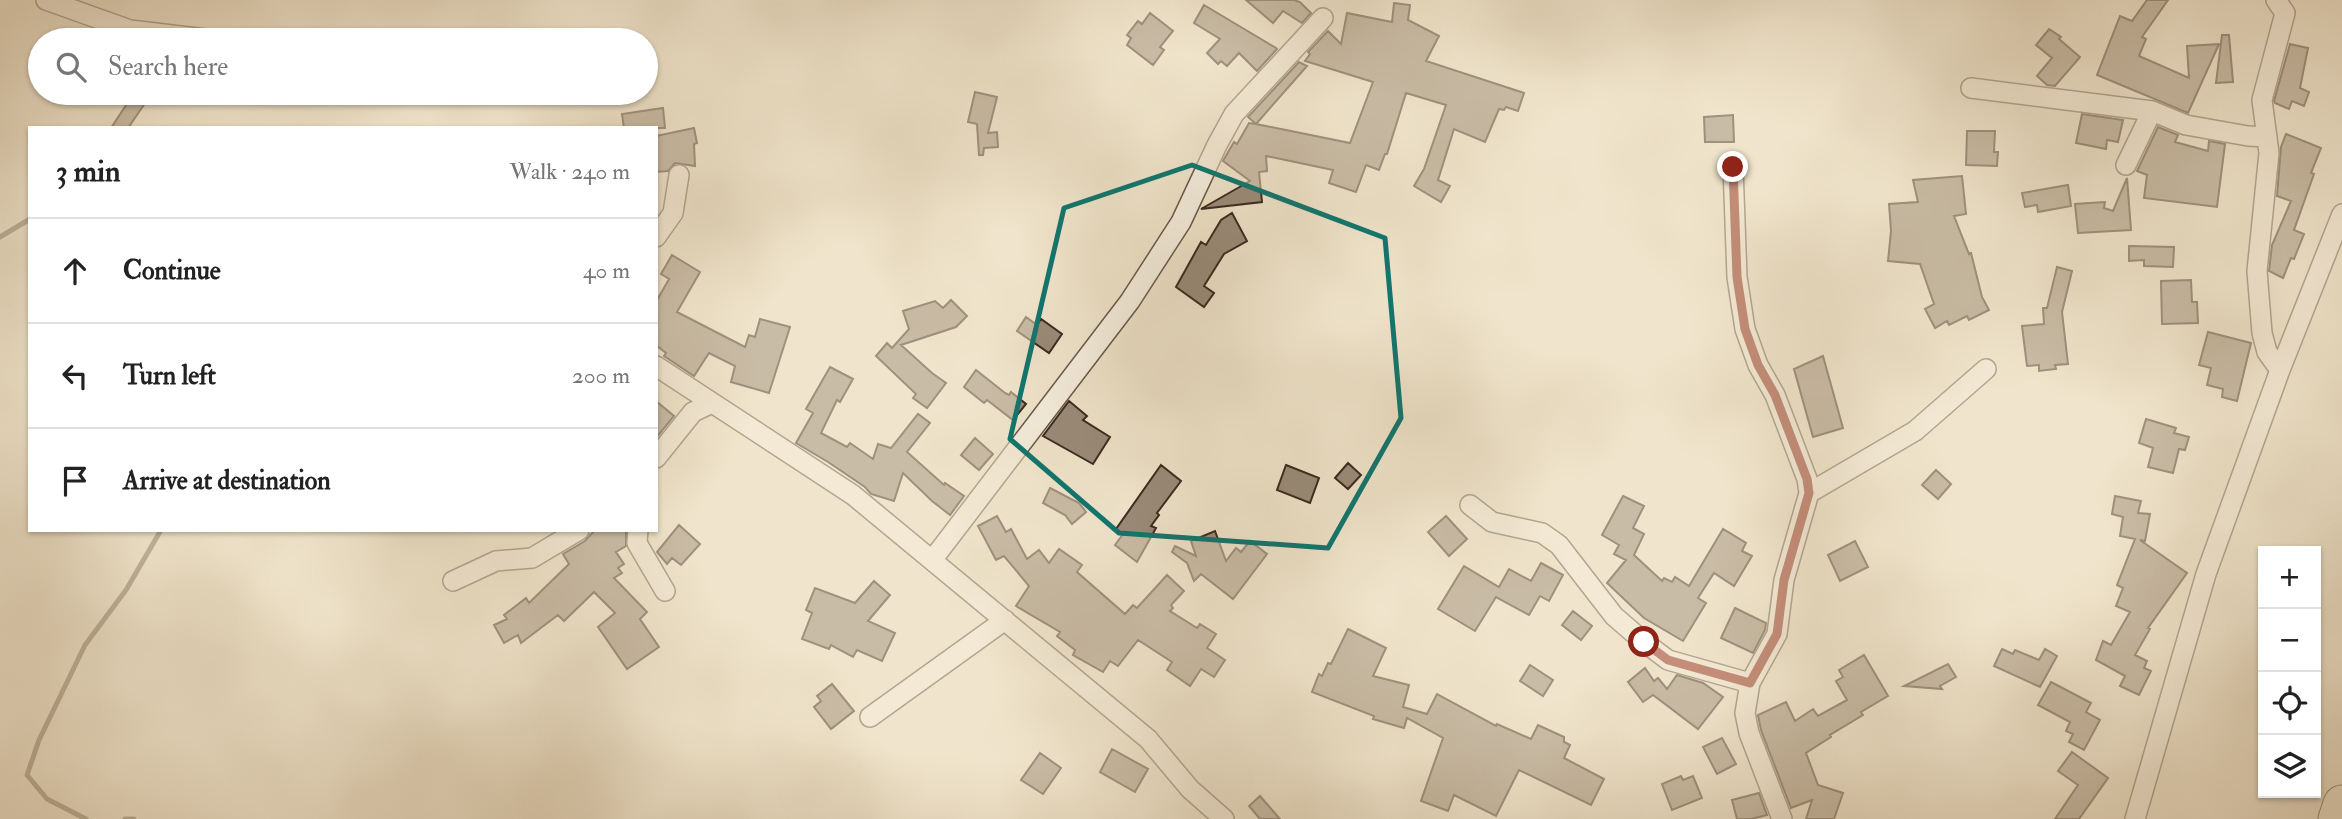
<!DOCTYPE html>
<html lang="en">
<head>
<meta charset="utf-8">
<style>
	body { margin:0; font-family:"IM FELL Double Pica",serif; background:#f6f6f6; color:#222 }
	.controls { position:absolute; right:21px; bottom:21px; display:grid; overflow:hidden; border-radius:0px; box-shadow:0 2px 5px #0004 }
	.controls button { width:63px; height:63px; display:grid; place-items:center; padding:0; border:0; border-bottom:2px solid #e0e0e0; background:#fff; color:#222; font:35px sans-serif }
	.stop { position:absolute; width:21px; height:21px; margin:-16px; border:5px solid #8f2418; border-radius:50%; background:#fff }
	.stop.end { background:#8f2418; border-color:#fff; box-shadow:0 2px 7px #0008 }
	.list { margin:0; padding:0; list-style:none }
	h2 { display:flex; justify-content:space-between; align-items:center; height:91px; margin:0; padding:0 28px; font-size:30px }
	h2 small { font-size:23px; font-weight:400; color:#767676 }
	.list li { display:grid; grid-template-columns:46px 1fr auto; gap:21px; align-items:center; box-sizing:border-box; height:105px; padding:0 28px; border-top:2px solid #e0e0e0 }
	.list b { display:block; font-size:26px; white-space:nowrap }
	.list em { font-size:23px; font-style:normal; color:#767676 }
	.icon { flex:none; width:38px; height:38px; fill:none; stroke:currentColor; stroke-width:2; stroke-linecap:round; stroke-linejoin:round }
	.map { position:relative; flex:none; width:2342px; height:819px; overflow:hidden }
	.search { position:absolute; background:#fff; box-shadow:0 2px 5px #0004; left:28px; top:28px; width:630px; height:77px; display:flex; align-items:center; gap:18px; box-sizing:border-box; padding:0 24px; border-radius:38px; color:#767676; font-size:26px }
	.panel { position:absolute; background:#fff; box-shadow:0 2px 5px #0004; left:28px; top:126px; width:630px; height:406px; border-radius:0px }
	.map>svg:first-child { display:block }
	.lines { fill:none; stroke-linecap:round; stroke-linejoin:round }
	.stream { stroke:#827463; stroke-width:5 }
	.building { fill:#998b79; stroke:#3a2a1f; stroke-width:2 }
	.street-casing { stroke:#68594a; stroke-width:22 }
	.highway-casing { stroke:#3a2a1f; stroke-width:39 }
	.street { stroke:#f5eede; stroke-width:19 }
	.highway { stroke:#f0e5cc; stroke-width:37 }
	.route { stroke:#8f2418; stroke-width:9 }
	.marked { fill:none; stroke:#0f766e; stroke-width:5; stroke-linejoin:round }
</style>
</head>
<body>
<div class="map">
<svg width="2342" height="819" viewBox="0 0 2342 819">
	<rect width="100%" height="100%" fill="#f0e5cc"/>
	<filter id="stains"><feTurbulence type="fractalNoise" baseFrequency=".00286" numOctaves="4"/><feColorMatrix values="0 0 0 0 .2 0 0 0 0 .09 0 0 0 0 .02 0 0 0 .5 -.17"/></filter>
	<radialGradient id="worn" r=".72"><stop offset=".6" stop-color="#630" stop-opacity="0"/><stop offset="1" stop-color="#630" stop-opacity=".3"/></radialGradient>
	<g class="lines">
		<!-- stream -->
		<path class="stream" d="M0,237L30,219
			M86,819L47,799L27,775L39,740L85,645L126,590L161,530
			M125,819H134"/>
	</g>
	<!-- building -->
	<path class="building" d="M1246,0H1294L1300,2L1311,13L1302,23L1283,11L1273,23Z
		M2147,0H2168L2142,37L2146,39L2139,56L2189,78L2187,46L2219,44L2188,113L2097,75L2120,16L2132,21Z
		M1394,3L1410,5L1408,20L1439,36L1426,61L1524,93L1518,111L1506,107L1504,110L1499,109L1485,142L1454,129L1438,180L1450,186L1441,202L1414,186L1424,169L1446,105L1406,93L1387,154H1385L1379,170L1366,165L1356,192L1329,183L1333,170L1266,156L1267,171L1259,172L1262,202L1201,209L1250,181L1223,161L1234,142L1237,144L1249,123L1256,124L1248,117L1299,62L1307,66L1256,124L1350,143L1373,82L1305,61L1310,54L1308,52L1328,31L1341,44L1347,13L1392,22Z
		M1204,5L1276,48L1277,49L1257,71L1239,53L1227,66L1221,61L1218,64L1207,53L1220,39L1194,23Z
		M1150,13L1173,31L1160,47L1164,50L1153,65L1127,45L1131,38L1127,35L1138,21L1142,24Z
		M2049,29L2061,37L2059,39L2080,57L2055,86L2047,85L2037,76L2052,58L2036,45Z
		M2222,35H2229L2233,82L2216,83Z
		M2290,44L2308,48L2300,88L2309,92L2304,106L2292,101L2289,109L2275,103L2274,101Z
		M975,92L997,97L988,133L997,132L998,147L984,148L983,155H979L977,124L968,122Z
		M134,93H152L128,128H111Z
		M663,108L665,128H624L622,114Z
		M2082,114L2123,120L2118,142L2107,140L2106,149L2076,143Z
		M1733,115L1734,142H1705L1704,117Z
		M2158,127L2178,135L2175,142L2208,151L2209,141L2225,144L2217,207L2144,198L2147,175L2137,171Z
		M694,128L697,143L694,144L695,166L675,163L668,171L656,172V136Z
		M1967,131H1995L1994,152H1998L1997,166L1966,165Z
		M2286,134L2321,148L2311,173L2314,174L2294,230L2304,234L2294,259L2291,258L2283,278L2269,271L2272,245L2291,201L2277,196L2281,147Z
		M1962,176L1966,214L1954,216L1969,254L1971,253L1982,297L1989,310L1969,320L1967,316L1949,325L1947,321L1935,328L1925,309L1934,304L1920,264L1888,261L1891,231L1889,204L1918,202L1913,180Z
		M2127,178L2131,230L2078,233L2075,204L2105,202L2104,208L2113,211Z
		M2068,185L2071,206L2038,212L2037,205L2025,207L2022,193Z
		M1232,213L1247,241L1224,254L1204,286L1214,293L1204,307L1176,287L1201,242L1206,245L1221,220Z
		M2129,246L2174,247L2173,267L2144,266V260L2129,261Z
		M672,255L700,272L677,312L745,347L749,335L755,337L760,319L790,327L769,393L731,382L735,366L709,353L694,376L664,356L666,353L656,345V302L669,279L661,274Z
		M2057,267L2072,271L2062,312L2068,364L2055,365L2056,369L2039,371V365L2027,366L2022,326L2044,324L2043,308H2047Z
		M2191,280L2192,302H2197L2198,323L2162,324L2161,281Z
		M951,300L967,316L956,327L901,345L932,373L946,383L927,408L913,398L916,394L876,356L887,343L892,348L909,329L903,311L935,301L943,308Z
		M1026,317L1037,325L1041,319L1062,334L1049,353L1017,331Z
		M2208,332L2251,343L2237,401L2222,397L2223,389L2207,385L2211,368L2199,365Z
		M1823,356L1843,428L1813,437L1794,369Z
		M830,367L853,379L840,402L837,400L821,433L847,447L850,443L873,459L878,444L891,448L918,414L930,423L907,452L944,485L945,483L964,496L950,515L932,501L903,473L894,501L871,494L865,487L828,462L796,443L813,413L806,409Z
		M976,370L1005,393L1009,395L1011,392L1026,404L1013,420L987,400L984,403L964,387Z
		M656,401L674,416L656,438Z
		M1069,401L1087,416L1083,420L1110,437L1093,464L1043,436Z
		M2146,419L2176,428L2174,433L2189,437L2185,450L2179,449L2173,473L2148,467L2153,448L2139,443Z
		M975,438L993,454L979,470L961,455Z
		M1348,463L1361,475L1348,489L1335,478Z
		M1161,465L1181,481L1157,513L1159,515L1151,526L1156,528L1137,562L1115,545L1123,534L1116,529Z
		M1286,465L1319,478L1310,503L1277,490Z
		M1936,470L1951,484L1938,499L1922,485Z
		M1050,488L1079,503L1086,512L1072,524L1065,515L1043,503Z
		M1623,496L1644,506L1633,528L1644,534L1634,555L1662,581L1664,578L1672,582L1675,577L1689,586L1723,529L1746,543L1742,551L1752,556L1734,586L1714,573L1698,598L1706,603L1683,641L1644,618L1607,583L1626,560L1614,554L1619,545L1602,535Z
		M2115,496L2141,501L2138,513L2150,514L2145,541L2140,540L2187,573L2148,628L2150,629L2135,655L2147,661L2144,668L2151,671L2139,695L2120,686L2125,676L2096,660L2103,641L2111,645L2130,612L2116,606L2123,588L2117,585L2135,539L2120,536L2123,517L2112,514Z
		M997,516L1006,532L1011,529L1027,559L1039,550L1049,563L1059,549L1082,565L1077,572L1125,614L1133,605L1137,608L1167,575L1184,591L1171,605L1173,608L1170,611L1197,628L1200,624L1216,634L1207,648L1225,660L1214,677L1201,669L1190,686L1167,670L1172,662L1138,640L1118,666L1110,661L1103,672L1073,655L1075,650L1057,636L1060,632L1016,606L1029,586L1004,556L996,560L978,526Z
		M1446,516L1467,539L1449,556L1428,532Z
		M679,525L700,544L681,565L672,558L667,564L657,552Z
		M595,530L626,531V546L616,552L624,564L618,568L622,573L614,578L647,612L640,619L659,647L627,669L598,627L615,613L594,592L564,621L558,615L521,643L518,635L504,643L494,625L507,619L504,615L526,598L529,603L569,564L563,554L585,541Z
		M1215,531L1226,561L1236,548L1241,552L1250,541L1267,554L1233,599L1201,574L1194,581L1187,563L1172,552L1175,546L1196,556L1191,541Z
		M1855,541L1868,567L1840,581L1828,555Z
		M1541,563L1563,575L1549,601L1540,596L1529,615L1496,597L1475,631L1438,609L1464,566L1499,587L1509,569L1531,581Z
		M874,581L890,595L868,621L895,633L882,661L857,650L853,657L831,645L829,649L802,639L812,613L806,610L815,588L855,603Z
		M1735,608L1766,623L1765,630L1753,653L1721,638Z
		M1573,611L1592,626L1581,640L1562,625Z
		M1348,629L1386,648L1373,676L1409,685L1403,707L1427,714L1437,694L1496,726L1497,724L1531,739L1538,725L1564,737V742L1570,745L1564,758L1604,779L1591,805L1519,770L1496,816L1454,795L1448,811L1421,801L1443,738L1407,718L1404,728L1373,719L1374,716L1312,692L1319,674L1322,676L1328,663L1331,664Z
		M2002,649L2013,654L2015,650L2039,660L2045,649L2057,656L2040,687L1994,666Z
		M1864,655L1888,696L1861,712L1863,715L1830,735L1831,737L1806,753L1818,785L1843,793L1834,819H1806L1812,800L1791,808L1761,730L1758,715L1786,702L1795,721L1813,709L1818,716L1847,700L1836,681L1843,677L1839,670Z
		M1948,664L1956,677L1940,686L1942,689L1904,686Z
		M1530,665L1553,680L1543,696L1520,681Z
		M1645,668L1654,681L1658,678L1667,689L1677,675L1703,683L1723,697L1698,729L1653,695L1643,702L1628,682Z
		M2051,682L2091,703L2086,712L2100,720L2084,750L2069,742L2073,734L2066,731L2070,722L2038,705Z
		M832,684L854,711L831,729L814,707L821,701L817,696Z
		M1722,738L1736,764L1717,774L1703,747Z
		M1112,749L1148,769L1135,792L1100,772Z
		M2072,752L2108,778L2079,819H2055L2078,785L2058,771Z
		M1040,753L1061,768L1043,794L1021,780Z
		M1681,776L1683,780L1693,776L1702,798L1672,810L1662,784Z
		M1759,793L1767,815L1751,819H1737L1732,800Z
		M1260,796L1280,819H1260L1249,806Z"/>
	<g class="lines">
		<defs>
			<path id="street" d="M46,0L130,30L214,40
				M2276,0L2285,13L2262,100L2269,153L2257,271L2262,333L2267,352L2280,370
				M1971,88L2152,111L2186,125L2248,136L2267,137
				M2126,165L2152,111
				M1733,167L1737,277L1745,329L1758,365L1775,395L1807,479L1809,493L1784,580L1777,634L1750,683L1745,713L1749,733L1782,819
				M656,237L673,213L679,175
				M656,366L853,495L1148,739L1190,789L1224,819
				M656,458L693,412L712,403
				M1809,493L1915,431L1986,369
				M1470,505L1492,522L1542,533L1559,545L1614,616L1644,642L1668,660L1750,683
				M638,530L637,543L665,591
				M933,559L1130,301L1181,222L1217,145L1234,114L1323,18
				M453,581L496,561L532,558L579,530
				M870,717L1005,620
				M2135,819L2206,574L2280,370L2342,214"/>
			<path id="highway" d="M2337,819L2342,804"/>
		</defs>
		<!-- street casing -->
		<use href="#street" class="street-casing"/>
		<!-- highway casing -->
		<use href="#highway" class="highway-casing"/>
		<!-- street -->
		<use href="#street" class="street"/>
		<!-- highway -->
		<use href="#highway" class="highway"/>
	</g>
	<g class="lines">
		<!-- route -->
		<path class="route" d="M1644,642L1668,660L1750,683L1777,634L1784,580L1809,493L1807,479L1775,395L1758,365L1745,329L1737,277L1733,167"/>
	</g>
	<!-- marked area -->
	<path d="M0 0H2342V819H0ZM1192,165L1385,238L1401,418L1328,548L1119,533L1010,439L1064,208Z" fill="#f0e5cc" fill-opacity=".55" fill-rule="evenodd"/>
	<path class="marked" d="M1192,165L1385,238L1401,418L1328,548L1119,533L1010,439L1064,208Z"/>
	<rect width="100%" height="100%" filter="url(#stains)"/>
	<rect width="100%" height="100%" fill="url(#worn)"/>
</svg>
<div class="controls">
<button>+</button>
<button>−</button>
<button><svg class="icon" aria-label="locate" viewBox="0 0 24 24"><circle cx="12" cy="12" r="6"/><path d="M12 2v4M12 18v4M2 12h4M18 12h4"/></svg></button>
<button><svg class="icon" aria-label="layers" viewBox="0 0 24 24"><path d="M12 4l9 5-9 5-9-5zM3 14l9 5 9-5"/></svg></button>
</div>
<div class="stop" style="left:1644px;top:642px"></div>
<div class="stop end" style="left:1733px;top:167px"></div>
<div class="search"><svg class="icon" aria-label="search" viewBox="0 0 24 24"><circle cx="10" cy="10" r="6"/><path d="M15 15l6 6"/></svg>Search here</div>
<section class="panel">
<h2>3 min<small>Walk · 240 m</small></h2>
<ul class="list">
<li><svg class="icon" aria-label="ahead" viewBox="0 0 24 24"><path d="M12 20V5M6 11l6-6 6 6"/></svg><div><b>Continue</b></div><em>40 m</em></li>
<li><svg class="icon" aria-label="left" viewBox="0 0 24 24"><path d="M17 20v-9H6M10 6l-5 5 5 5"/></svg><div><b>Turn left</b></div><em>200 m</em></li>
<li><svg class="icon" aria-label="arrive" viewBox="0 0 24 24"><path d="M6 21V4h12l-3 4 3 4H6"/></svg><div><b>Arrive at destination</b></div></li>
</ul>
</section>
</div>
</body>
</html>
